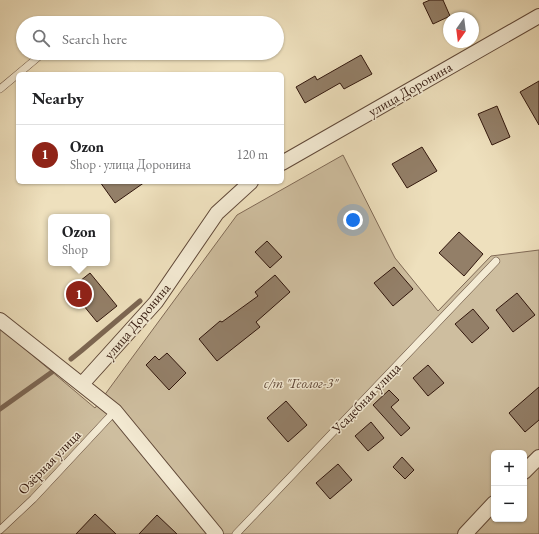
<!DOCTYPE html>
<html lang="en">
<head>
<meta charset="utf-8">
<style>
	body { margin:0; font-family:"EB Garamond",serif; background:#f2f2f2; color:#202124 }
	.controls { position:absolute; right:12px; bottom:12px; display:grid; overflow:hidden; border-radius:6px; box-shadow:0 1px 3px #0004 }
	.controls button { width:36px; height:36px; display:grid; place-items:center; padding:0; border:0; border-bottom:1px solid #e0e0e0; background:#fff; color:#202124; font:20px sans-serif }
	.compass { position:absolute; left:443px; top:12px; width:36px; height:36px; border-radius:50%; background:#fff; box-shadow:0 1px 3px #0004; rotate:194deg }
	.you { position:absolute; left:353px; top:220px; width:14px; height:14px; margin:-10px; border:3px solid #fff; border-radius:50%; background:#1a73e8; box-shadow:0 0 0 6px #1a73e833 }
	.badge { display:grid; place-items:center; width:26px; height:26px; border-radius:50%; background:#8f2418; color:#fff; font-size:13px; font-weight:700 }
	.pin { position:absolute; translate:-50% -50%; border:2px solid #fff; box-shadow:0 1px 4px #0006 }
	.popup { position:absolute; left:48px; top:214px; width:62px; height:52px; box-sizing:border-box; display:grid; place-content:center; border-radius:6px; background:#fff; filter:drop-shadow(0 1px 3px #0005); font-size:13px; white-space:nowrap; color:#757577 }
	.popup b { font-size:15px; color:#202124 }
	.popup::after { content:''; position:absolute; left:50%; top:100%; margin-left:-8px; border:8px solid transparent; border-top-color:#fff }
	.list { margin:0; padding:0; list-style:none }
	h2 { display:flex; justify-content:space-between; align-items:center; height:52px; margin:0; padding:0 16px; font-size:17px }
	h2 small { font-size:13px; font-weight:400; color:#757577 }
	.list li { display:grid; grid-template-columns:26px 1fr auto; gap:12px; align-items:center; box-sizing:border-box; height:60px; padding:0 16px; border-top:1px solid #e0e0e0 }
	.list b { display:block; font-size:15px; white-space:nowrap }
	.list p { margin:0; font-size:13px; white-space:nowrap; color:#757577 }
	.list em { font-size:13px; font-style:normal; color:#757577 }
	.icon { flex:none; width:22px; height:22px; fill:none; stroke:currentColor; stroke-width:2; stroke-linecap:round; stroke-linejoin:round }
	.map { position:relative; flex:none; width:539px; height:534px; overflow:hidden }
	.search { position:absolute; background:#fff; box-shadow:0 1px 3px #0004; left:16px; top:16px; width:268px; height:44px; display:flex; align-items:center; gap:10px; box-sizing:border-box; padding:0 14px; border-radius:22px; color:#757577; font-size:15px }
	.panel { position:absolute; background:#fff; box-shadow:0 1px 3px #0004; left:16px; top:72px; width:268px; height:112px; border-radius:6px }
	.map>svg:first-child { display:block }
	.green { fill:#cebe9f; stroke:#806a56; fill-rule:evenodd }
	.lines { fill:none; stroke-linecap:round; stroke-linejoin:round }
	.stream { stroke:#7c6652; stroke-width:5 }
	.building { fill:#937f68; stroke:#31160c }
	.service-casing { stroke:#604838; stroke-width:8 }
	.minor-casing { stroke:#604838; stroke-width:16 }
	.service { stroke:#f4ebd4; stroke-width:7 }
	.minor { stroke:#f4ebd4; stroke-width:14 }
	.labels { text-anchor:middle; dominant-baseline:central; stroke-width:3; stroke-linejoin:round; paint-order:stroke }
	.street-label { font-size:14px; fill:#31160c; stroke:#f4ebd4 }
	.park-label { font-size:14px; font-style:italic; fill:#604838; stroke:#f4ebd4 }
</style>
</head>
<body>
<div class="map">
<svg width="539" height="534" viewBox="0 0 539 534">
	<rect width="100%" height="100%" fill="#eee0bd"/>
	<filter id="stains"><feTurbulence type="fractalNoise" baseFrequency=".005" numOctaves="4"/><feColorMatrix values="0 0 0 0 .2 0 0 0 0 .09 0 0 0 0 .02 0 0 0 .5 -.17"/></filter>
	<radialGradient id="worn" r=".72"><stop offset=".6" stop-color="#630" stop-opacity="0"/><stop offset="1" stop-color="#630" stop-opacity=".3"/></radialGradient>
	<!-- green -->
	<path class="green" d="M343,155L395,258L438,311L491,256L539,250V534H0V328L95,408L237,215ZM494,453H524V519H494Z"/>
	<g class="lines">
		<!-- stream -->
		<path class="stream" d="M71,359L81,351L140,301
			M0,409L52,372"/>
	</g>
	<!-- building -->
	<path class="building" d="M430,0H443L450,16L433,24L423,3Z
		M361,55L372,74L344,89L340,83L305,103L296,87L315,76L317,80Z
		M539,81V125L520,92Z
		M497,106L510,137L492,145L478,114Z
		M422,147L437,171L407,188L392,164Z
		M100,182H145L115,203Z
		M459,232L483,254L464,276L439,253Z
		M267,241L282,257L270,268L255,252Z
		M394,267L413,289L393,306L374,283Z
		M90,273L117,306L97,322L70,289Z
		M275,275L290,292L256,322L260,327L217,361L199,339L220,321L222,322L258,296L255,292Z
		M517,293L535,315L513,332L496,310Z
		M473,309L489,328L472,343L455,324Z
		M167,353L186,373L169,390L146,365L155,356L159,360Z
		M428,365L444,383L428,396L413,378Z
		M539,387V420L525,432L509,413Z
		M389,390L399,400L391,407L410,428L401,436L373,405Z
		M286,401L307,425L288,442L267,418Z
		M371,422L384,438L368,451L355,436Z
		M402,457L414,470L405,479L393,467Z
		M338,464L352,480L330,499L316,483Z
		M95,514L116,534H76Z
		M157,515L177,534H139Z"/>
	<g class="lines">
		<defs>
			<path id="service" d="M18,74L43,53
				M0,89L18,74
				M0,530L33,499L115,411
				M236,534L496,261"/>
			<path id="minor" d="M282,163L539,16
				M0,320L115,411L216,534
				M82,384L156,302L217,213L251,182
				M524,472L539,457
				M465,534L494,503"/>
		</defs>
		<!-- service casing -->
		<use href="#service" class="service-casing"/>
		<!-- minor casing -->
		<use href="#minor" class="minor-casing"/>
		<!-- service -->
		<use href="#service" class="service"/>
		<!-- minor -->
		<use href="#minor" class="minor"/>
	</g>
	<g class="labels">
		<!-- street labels -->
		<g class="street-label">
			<text transform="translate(410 89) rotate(-30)">улица Доронина</text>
			<text transform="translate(137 321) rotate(-50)">улица Доронина</text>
			<text transform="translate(366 398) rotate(-46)">Усадебная улица</text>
			<text transform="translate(49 462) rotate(-46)">Озёрная улица</text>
		</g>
		<!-- park labels -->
		<g class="park-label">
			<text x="301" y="383">с/т "Геолог-3"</text>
		</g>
	</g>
	<rect width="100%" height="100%" filter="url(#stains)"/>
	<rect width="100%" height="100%" fill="url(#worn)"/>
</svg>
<div class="controls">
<button>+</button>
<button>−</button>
</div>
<svg class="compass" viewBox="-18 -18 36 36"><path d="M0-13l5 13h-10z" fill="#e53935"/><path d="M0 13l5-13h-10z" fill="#757577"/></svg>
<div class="you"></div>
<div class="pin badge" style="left:79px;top:294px">1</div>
<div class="popup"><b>Ozon</b>Shop</div>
<div class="search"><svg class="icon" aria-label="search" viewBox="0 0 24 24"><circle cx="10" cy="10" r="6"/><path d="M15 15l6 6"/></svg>Search here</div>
<section class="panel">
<h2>Nearby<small></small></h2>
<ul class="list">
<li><span class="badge">1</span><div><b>Ozon</b><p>Shop · улица Доронина</p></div><em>120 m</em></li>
</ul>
</section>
</div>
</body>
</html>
